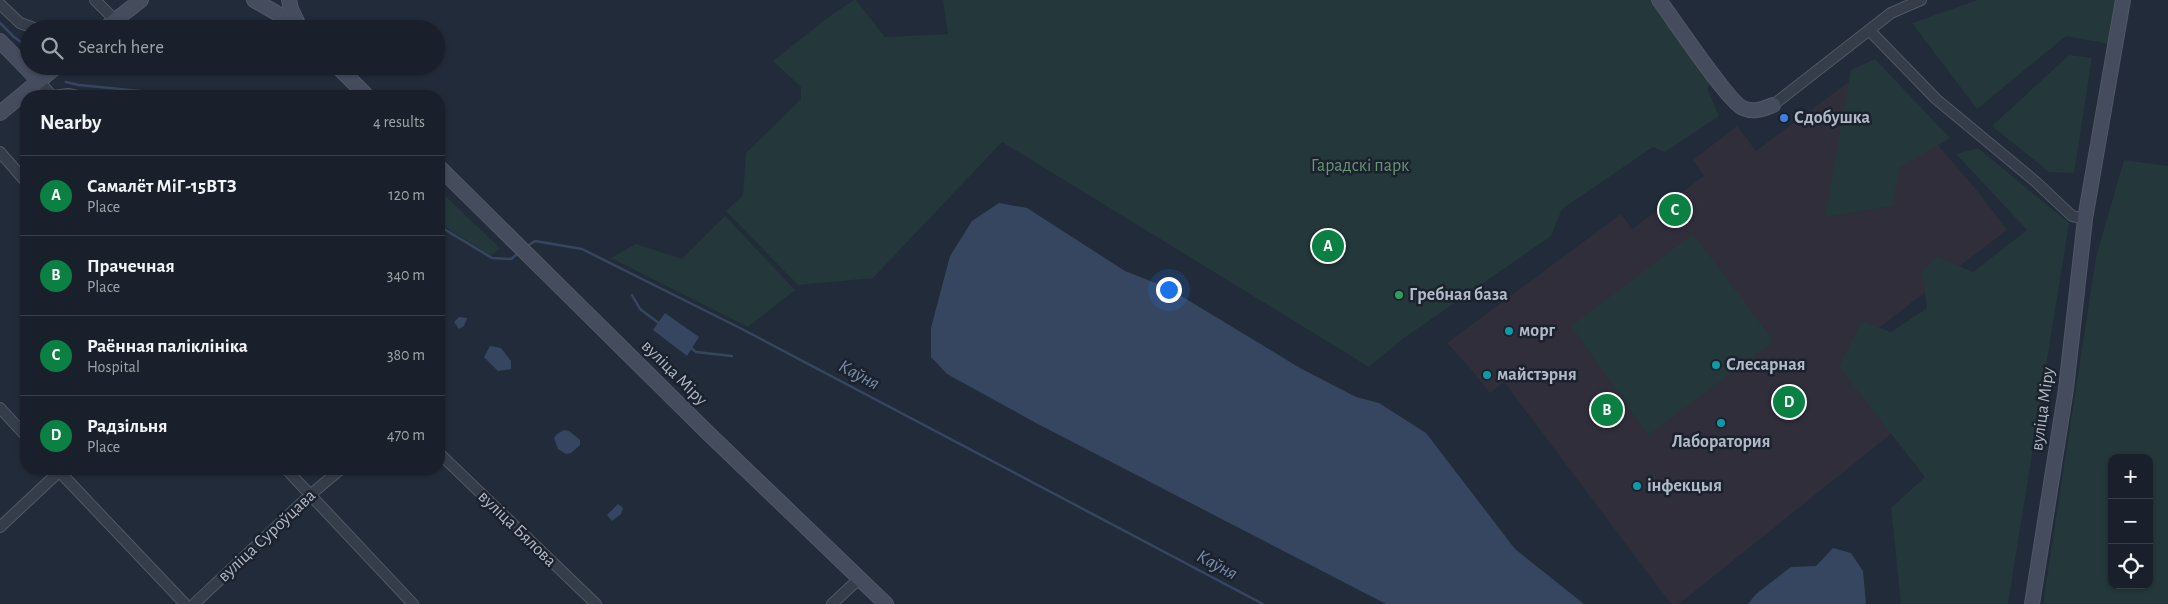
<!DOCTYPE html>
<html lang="en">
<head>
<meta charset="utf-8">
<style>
	body { margin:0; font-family:"Alegreya Sans",sans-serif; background:#232833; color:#f1f3f6 }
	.controls { position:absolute; right:15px; bottom:15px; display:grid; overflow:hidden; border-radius:10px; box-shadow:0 1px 4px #0004 }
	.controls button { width:45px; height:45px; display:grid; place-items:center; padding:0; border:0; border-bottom:1px solid #383e47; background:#1a202b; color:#f1f3f6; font:25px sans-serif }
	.you { position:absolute; left:1168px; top:289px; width:18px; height:18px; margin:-12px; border:4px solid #fff; border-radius:50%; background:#1a73e8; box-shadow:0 0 0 8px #1a73e833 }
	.badge { display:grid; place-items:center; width:32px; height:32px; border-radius:50%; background:#0b8043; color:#fff; font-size:16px; font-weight:700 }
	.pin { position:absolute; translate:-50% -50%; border:2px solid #fff; box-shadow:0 1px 5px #0006 }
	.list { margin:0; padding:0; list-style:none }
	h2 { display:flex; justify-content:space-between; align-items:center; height:65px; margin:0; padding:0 20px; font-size:21px }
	h2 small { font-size:16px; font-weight:400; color:#9fa3a9 }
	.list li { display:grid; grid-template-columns:32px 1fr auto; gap:15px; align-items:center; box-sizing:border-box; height:80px; padding:0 20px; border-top:1px solid #383e47 }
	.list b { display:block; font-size:19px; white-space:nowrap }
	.list p { margin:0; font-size:16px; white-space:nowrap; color:#9fa3a9 }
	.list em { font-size:16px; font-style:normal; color:#9fa3a9 }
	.icon { flex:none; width:28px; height:28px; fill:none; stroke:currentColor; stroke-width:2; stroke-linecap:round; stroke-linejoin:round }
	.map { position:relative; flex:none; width:2168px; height:604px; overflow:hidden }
	.search { position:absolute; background:#1a202b; box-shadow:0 1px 4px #0004; left:20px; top:20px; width:425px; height:55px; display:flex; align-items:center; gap:12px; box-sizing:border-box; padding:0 18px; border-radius:28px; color:#9fa3a9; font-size:19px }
	.panel { position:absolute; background:#1a202b; box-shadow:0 1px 4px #0004; left:20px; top:90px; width:425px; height:385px; border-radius:20px }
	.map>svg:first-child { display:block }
	.medical { fill:#302e3b }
	.green { fill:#24373a; fill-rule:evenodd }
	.water { fill:#364660 }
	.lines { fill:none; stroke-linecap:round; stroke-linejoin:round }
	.stream { stroke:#364660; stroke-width:2.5 }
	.street-casing { stroke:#515864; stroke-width:12 }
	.secondary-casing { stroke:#515864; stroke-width:16 }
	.street { stroke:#363d4a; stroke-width:10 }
	.secondary { stroke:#444c5d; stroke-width:14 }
	.shop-dot { fill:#3f7fe0; stroke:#1b222e; stroke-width:2 }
	.leisure-dot { fill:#2e9e5b; stroke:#1b222e; stroke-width:2 }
	.culture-dot { fill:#0f9aa8; stroke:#1b222e; stroke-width:2 }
	.labels { text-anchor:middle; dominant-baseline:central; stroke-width:5; stroke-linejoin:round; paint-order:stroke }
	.poi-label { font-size:18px; font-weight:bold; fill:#b1b8c6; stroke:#1b222e; text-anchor:start }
	.park-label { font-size:18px; fill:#689674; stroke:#1b222e }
	.street-label { font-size:18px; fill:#b1b8c6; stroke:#1b222e }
	.water-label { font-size:19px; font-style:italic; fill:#798ead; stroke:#1b222e }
</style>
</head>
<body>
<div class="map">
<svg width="2168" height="604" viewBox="0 0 2168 604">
	<rect width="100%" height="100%" fill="#222b39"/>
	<!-- medical -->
	<path class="medical" d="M1870,66L1980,194L2007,230L1872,333L1927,405L1679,604H1671L1504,382L1490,393L1470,368L1447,343L1621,214L1632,229L1704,176L1693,160L1737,126L1756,151Z"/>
	<!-- green -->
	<path class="green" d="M854,0H856L885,37L948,34L943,0H1655L1713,81L1707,88L1719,116L1665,152L1653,147L1562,209L1551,236L1404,338L1369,367L1002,142L873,278L798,285L726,211L743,195L746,153L801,99V87L773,61L830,16Z
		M1978,0H2117L2109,44L2066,36L1977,109L1912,23Z
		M2069,55L2092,58L2074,173L2049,172L1992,126Z
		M1875,59L1950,138L1899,168L1893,206L1825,217L1851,70Z
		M1978,148L2069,223L2008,604H1901L1891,508L1925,477L1839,367L1862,321L1891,332L1927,308L1922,272L1937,256L1973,272L2027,230L1956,154Z
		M2124,160L2168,166V604H2043L2096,257ZM2112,458H2149V585H2112Z
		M439,190L500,248L491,256L439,223Z
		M725,216L795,290L748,327L611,258L636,244L682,259Z
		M1693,234L1774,341L1648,435L1571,326Z"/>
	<!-- water -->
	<path class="water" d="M999,203L1027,208L1125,271L1168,288L1300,368L1356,397L1379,403L1426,433L1515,549L1584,604H1386L1036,423L947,374L931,357V328L950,256L972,221Z
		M665,313L699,337L687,356L653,330Z
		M459,317L467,318L464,326L459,329L454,322Z
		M490,346L501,348L511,361V369L498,371L484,357Z
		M564,430L569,431L580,440V445L571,453L566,454L558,449L554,438L557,434Z
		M618,504L623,508L621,514L612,521L607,515Z
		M1833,548L1851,553L1863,571L1866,604H1748L1756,594L1791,567L1816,566Z"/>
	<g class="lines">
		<!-- stream -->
		<path class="stream" d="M0,23L14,37L29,48
			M66,82L79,85L191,96
			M439,226L492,258L511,259L520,252
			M526,247L535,241L582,249L742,329L1263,604
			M632,295L640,309L660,324
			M690,347L696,352L732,356"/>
		<defs>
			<path id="street" d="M95,0L115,20
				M0,4L20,23L37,29
				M1869,30L1936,99L2036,182L2072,216L2085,219
				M39,81L52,96
				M53,96L68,94L78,96
				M1773,105L1891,13L1921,0
				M0,152L26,182
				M0,408L26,436
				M439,453L596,604
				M57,469L185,604
				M286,469L413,604
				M0,527L62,469
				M194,604L310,495L341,469
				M832,604L860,578"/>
			<path id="secondary" d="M254,0L280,15L298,29
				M289,0L291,9L300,28
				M1659,0C1672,17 1729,103 1743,108C1754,113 1762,109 1773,105
				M104,29L141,0
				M0,41L39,81
				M337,66L367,96
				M0,113L57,66
				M439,167L708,433L886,604
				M2032,604L2066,389L2085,219L2123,0"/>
		</defs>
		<!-- street casing -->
		<use href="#street" class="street-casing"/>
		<!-- secondary casing -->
		<use href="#secondary" class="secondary-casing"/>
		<!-- street -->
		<use href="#street" class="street"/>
		<!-- secondary -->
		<use href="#secondary" class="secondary"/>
	</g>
	<!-- markers -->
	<circle class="shop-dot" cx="1784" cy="118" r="5"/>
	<circle class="leisure-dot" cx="1399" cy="295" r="5"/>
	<g class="culture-dot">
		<circle cx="1509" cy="331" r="5"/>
		<circle cx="1716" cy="365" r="5"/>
		<circle cx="1487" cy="375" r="5"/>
		<circle cx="1721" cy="423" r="5"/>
		<circle cx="1637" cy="486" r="5"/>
	</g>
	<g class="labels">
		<!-- poi labels -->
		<g class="poi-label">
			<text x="1794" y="118">Сдобушка</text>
			<text x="1409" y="295">Гребная база</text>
			<text x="1519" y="331">морг</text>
			<text x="1726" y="365">Слесарная</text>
			<text x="1497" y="375">майстэрня</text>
			<text x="1721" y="442" text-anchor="middle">Лаборатория</text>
			<text x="1647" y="486">інфекцыя</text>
		</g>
		<!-- park labels -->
		<g class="park-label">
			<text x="1360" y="166">Гарадскі парк</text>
		</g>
		<!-- street labels -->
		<g class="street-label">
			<text transform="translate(674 373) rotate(45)">вуліца Міру</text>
			<text transform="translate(2043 409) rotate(-82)">вуліца Міру</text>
			<text transform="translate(517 529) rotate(44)">вуліца Бялова</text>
			<text transform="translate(267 536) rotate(-43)">вуліца Суроўцава</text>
		</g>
		<!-- water labels -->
		<g class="water-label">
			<text transform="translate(859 375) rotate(28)">Каўня</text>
			<text transform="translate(1217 565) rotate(28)">Каўня</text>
		</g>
	</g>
</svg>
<div class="controls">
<button>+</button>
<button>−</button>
<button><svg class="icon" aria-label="locate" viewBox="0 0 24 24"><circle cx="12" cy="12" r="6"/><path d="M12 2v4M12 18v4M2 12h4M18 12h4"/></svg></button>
</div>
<div class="you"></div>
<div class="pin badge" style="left:1328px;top:246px">A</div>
<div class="pin badge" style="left:1607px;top:410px">B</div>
<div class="pin badge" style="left:1675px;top:210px">C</div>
<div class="pin badge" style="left:1789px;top:402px">D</div>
<div class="search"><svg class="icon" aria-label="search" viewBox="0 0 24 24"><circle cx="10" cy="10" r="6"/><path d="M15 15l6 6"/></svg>Search here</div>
<section class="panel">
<h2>Nearby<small>4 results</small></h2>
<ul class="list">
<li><span class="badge">A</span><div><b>Самалёт МіГ-15ВТЗ</b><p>Place</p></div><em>120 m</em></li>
<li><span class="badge">B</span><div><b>Прачечная</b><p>Place</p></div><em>340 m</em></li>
<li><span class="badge">C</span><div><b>Раённая паліклініка</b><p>Hospital</p></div><em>380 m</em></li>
<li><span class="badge">D</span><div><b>Радзільня</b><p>Place</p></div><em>470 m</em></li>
</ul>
</section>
</div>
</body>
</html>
